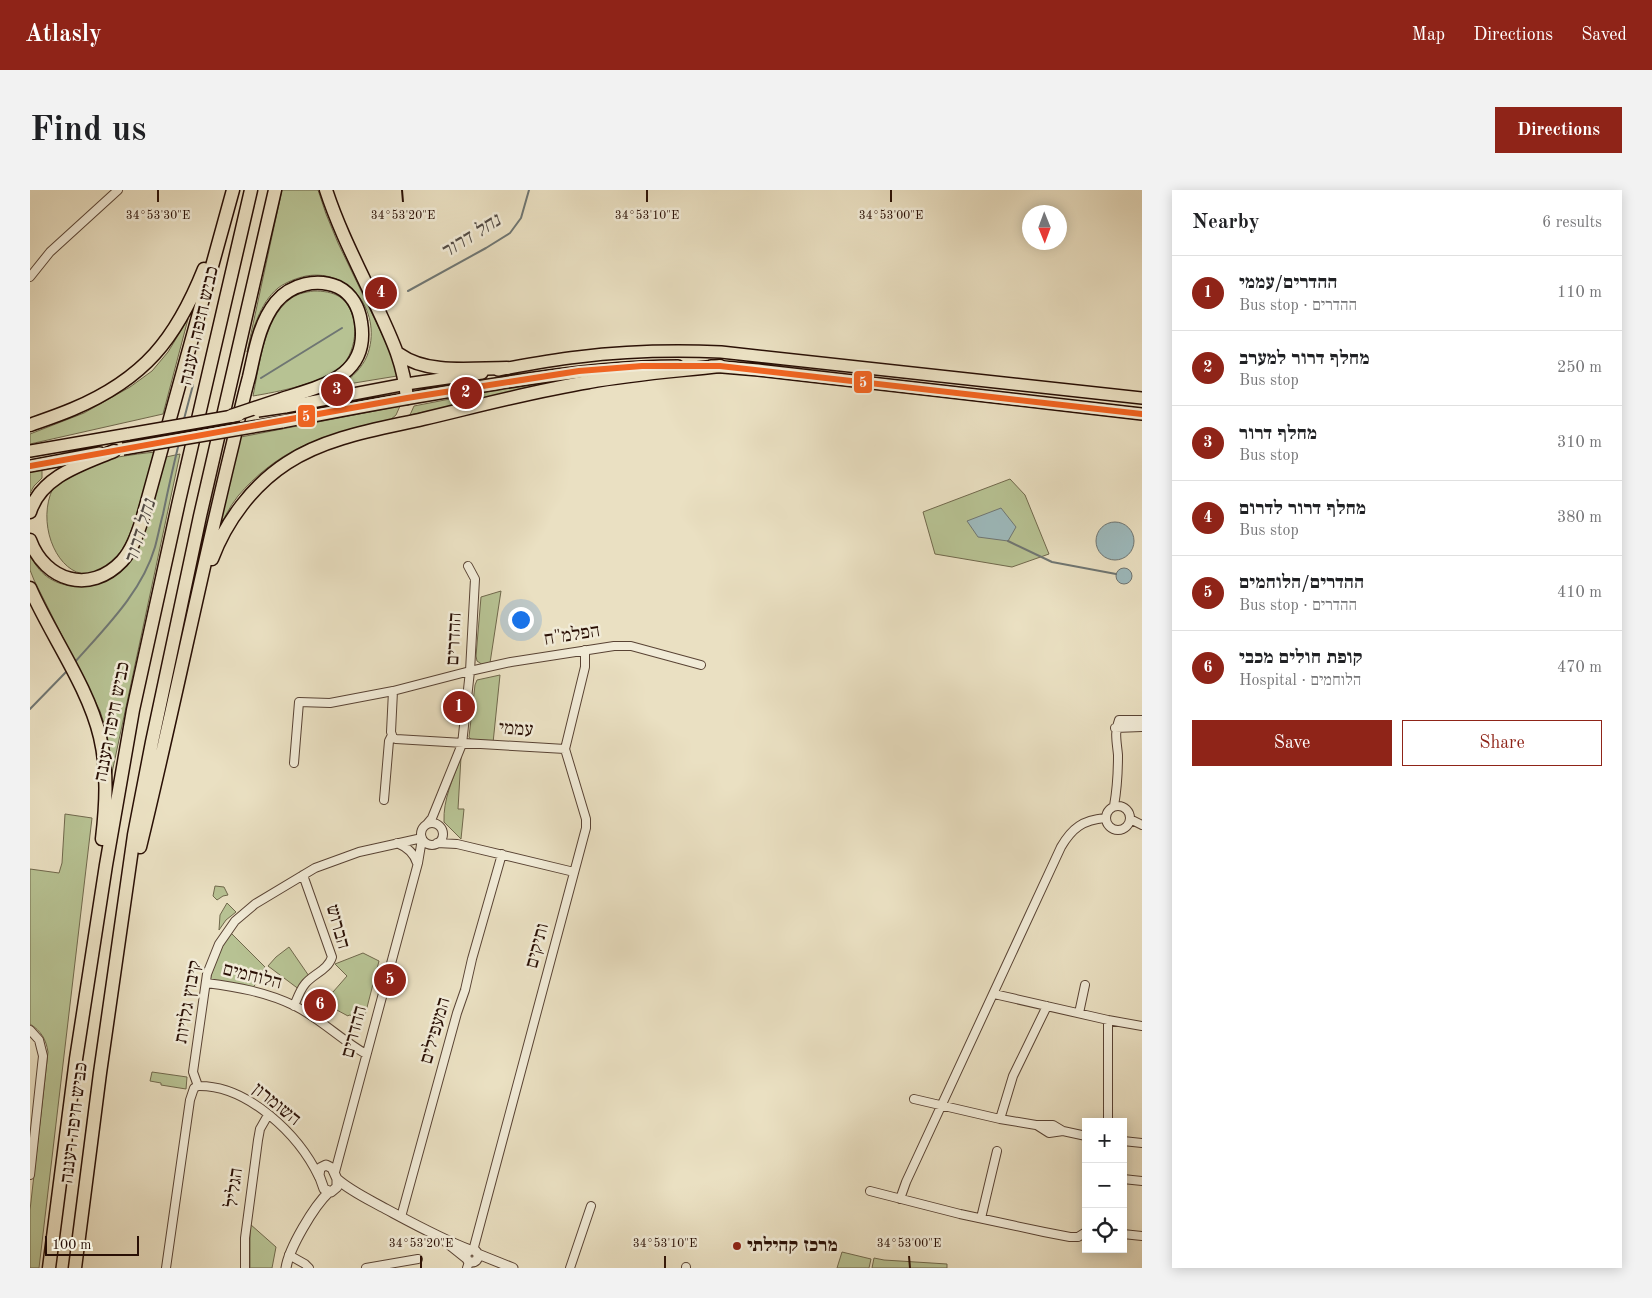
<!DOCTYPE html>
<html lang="en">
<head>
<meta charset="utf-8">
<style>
	body { margin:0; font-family:"Old Standard TT","Frank Ruhl Libre",serif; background:#f2f2f2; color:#202124 }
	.controls { position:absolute; right:15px; bottom:15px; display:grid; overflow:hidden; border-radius:0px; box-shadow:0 2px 12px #0003 }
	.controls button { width:45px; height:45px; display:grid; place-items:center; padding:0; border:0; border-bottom:1px solid #e0e0e0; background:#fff; color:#202124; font:25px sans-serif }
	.compass { position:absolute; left:992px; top:15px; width:45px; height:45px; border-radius:50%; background:#fff; box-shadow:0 2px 12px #0003; rotate:179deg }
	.scale { position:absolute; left:15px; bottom:12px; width:94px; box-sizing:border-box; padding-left:5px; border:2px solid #290f05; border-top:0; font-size:14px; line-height:18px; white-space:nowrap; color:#290f05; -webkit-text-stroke:4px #f1ebd7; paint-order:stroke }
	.you { position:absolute; left:490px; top:429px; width:18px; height:18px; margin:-12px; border:4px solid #fff; border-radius:50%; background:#1a73e8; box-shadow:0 0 0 8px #1a73e833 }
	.badge { display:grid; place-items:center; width:32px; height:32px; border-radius:50%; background:#8f2418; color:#fff; font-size:16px; font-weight:700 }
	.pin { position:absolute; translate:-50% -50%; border:2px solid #fff; box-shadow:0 1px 5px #0006 }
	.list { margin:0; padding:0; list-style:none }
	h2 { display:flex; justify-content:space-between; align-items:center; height:65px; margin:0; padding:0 20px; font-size:21px }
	h2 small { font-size:16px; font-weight:400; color:#757577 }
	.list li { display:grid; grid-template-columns:32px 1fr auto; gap:15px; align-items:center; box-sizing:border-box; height:75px; padding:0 20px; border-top:1px solid #e0e0e0 }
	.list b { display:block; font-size:19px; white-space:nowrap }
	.list p { margin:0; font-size:16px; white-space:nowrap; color:#757577 }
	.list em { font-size:16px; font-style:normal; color:#757577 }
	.actions { display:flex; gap:10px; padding:15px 20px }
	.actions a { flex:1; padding:11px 0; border:1px solid #8f2418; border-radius:0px; text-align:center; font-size:18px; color:#8f2418 }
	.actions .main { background:#8f2418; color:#fff }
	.icon { flex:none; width:28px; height:28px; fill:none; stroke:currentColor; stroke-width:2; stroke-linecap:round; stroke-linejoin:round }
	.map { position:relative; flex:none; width:1112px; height:1078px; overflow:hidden; border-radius:0px }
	header { display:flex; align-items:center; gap:30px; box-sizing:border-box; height:70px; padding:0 25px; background:#8f2418; color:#fff }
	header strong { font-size:24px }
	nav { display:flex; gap:28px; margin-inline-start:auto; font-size:18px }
	.intro { display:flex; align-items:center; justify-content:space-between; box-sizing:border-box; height:120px; padding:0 30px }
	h1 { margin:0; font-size:35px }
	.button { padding:12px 22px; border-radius:0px; background:#8f2418; color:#fff; font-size:18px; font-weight:700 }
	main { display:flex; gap:30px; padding:0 30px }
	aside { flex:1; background:#fff; border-radius:0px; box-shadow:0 2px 12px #0003 }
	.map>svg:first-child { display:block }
	.green { fill:#b7c293; stroke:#70684c }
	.water { fill:#9dbabd; stroke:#6f7673 }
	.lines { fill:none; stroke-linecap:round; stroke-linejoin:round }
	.stream { stroke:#6f7673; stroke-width:2 }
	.minor-casing { stroke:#594334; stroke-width:10 }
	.tertiary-casing { stroke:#594334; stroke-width:11 }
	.primary-casing { stroke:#290f05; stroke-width:14 }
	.trunk-casing { stroke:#290f05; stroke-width:15 }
	.minor { stroke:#f1ebd7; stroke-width:8 }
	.tertiary { stroke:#f1ebd7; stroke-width:9 }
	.primary { stroke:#eae0c2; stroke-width:11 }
	.trunk { stroke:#eae0c2; stroke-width:12 }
	.primary-bridge-casing { stroke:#290f05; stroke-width:14; stroke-linecap:butt }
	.trunk-bridge-casing { stroke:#290f05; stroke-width:15; stroke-linecap:butt }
	.primary-bridge { stroke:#eae0c2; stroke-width:11 }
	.trunk-bridge { stroke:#eae0c2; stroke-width:12 }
	.bus-1-casing { stroke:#f1ebd7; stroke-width:10 }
	.bus-1 { stroke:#f26522; stroke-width:6 }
	.ticks { fill:none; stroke:#290f05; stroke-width:2 }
	.poi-dot { fill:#8f2418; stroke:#f1ebd7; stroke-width:2 }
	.labels { text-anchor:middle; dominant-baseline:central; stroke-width:5; stroke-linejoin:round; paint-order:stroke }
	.street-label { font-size:19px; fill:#290f05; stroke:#f1ebd7 }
	.poi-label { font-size:19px; font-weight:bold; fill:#290f05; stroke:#f1ebd7; text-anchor:start }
	.water-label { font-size:20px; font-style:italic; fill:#524b45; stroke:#f1ebd7 }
	.ticks-label { font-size:12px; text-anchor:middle; fill:#290f05; stroke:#f1ebd7; stroke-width:5; stroke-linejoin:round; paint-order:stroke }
	.line-badge { stroke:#f1ebd7; stroke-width:2 }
	.badge-label { font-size:14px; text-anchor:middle; font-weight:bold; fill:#fff }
</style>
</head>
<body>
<header>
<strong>Atlasly</strong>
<nav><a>Map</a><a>Directions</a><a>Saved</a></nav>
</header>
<div class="intro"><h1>Find us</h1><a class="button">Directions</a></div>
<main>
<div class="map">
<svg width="1112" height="1078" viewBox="0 0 1112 1078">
	<rect width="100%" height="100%" fill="#eae0c2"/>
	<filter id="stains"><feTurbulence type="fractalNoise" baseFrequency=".004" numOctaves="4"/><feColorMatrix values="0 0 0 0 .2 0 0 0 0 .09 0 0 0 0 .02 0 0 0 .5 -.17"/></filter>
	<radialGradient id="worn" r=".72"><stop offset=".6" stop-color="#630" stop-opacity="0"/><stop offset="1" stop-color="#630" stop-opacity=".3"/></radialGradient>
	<!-- green -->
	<path class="green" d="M252,0H288L296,24L308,53L360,161L367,186L312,195C322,187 332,178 337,166C353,125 322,78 276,86C267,88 256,92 248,98C229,114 223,140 217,162Z
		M284,101C293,101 302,102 310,107C331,123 328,160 311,177C294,193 247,202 223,206C229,177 234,129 259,110C266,104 275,102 284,101Z
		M158,129L133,224L0,254V244L54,223L100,197L122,181L138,162Z
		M533,187V193L380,225L384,216Z
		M370,216L366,225L360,230C331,239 299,244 271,257C247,268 225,286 208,306C199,317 193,331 186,343L211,247Z
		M126,262C120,280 115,298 109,316C104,333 99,351 88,365C46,419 0,346 23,298C33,289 75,270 88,267C101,265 114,263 126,262Z
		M150,264L80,592C81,564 79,547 70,521L4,390L0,380V364C8,383 22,394 43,396C68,399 95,385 107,362C114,349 117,333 121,319C126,302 131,284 136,267Z
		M12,280V288L4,296L0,303V282Z
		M980,289L995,305L1019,364L982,377L905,364L893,322Z
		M471,401L460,473L453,475L447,471L446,466L451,407Z
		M470,485L463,553L442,551L439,547L445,495L447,490Z
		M431,567L428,619H434L431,649L414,632C413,609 423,589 431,567Z
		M35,624L62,628L9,1078H0V1020L18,862C16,849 11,841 0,834V679L29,683L32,673Z
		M185,696L194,697L198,705L193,706L187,710L183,706Z
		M197,713L206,722L196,730L189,740L190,725Z
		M201,743L235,777L222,800L182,791L180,788L191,758Z
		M259,757L281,789L270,800L238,776L246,767Z
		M333,763L349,771L334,829L319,825L318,826L290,811L303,802L317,786L305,774Z
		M122,882L157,887L156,899L131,895V893L120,891Z
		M220,1034L246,1057L242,1078H220Z
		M812,1062L841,1069L839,1078H807Z
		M844,1068L854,1070L917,1074V1078H842Z"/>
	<!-- water -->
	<path class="water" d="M971,318L986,337L978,351L948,347L937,331Z
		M1066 351a19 19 0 1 1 38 0a19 19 0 1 1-38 0Z
		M1086 386a8 8 0 1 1 16 0a8 8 0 1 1-16 0Z"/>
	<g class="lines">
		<!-- stream -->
		<path class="stream" d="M378,101L456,58L480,43L491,28L499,0
			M231,188L312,138
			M154,229L163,195
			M978,351L1022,372L1086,384
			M45,472C75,438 112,402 125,357C128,346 130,335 133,324C138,300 143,277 149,253
			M0,519L37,481"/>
		<defs>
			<path id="minor" d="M0,87L20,62L88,0
				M363,501L361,542L363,548L366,549L535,559
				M1085,538L1112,537
				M264,573L269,512L300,513L363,501L440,481L481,472L584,456H601L671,475
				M354,610L359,551L362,545
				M1076 628a12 12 0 1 1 24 0a12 12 0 1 1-24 0Z
				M1084,616C1087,599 1088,582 1088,565C1087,553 1084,542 1089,530H1112
				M1100,629L1112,635
				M391 644a11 11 0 1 1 22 0a11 11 0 1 1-22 0Z
				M397,634L402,628L432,554L440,481L445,389L438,376
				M367,653C377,657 384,663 387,673
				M407,653L427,654L544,682
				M176,793C207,797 237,802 265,816C291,829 311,850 336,864
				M964,804L1078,830L1112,836
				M264,816C267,809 270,800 275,794C283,784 298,780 302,767L273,685
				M1049,823L1055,795
				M1078,830V932
				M0,840L9,850L13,866L0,985
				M168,896C218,895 269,945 289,987
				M884,909L970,929L1006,935H1023L1033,941
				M970,929L983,886L1017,816
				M1008,936L1019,943L1033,941L1056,946
				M1093,951L1112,953
				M305,982L388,673L392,649
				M1093,989L1112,991
				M840,1001L930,1024L1014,1042L1040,1047H1048L1056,1042
				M870,1009L876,992L1031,657C1042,638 1053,630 1075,628
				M371,1027L427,823L435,800L442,769L472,664
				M951,1028L967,961
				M1093,1044L1112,1046
				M445,1060L444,1057L556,638V629L535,559L555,477V460
				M259,1065L275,1074L279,1078
				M136,1078L160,910L164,898L168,896L163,882L177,784L189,754L205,731L225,714L285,678L329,662L392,648
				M215,1078V1048L228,950L230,939L238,925
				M336,1078L388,1069
				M437,1078L439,1072
				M540,1078L561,1016
				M656,1078V1077"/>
			<path id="tertiary" d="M296,975L302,978L307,989V997L301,1002L294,999L289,985L290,978Z
				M307,989C322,1002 340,1010 356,1019C384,1034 411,1049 440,1060
				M416,1052L436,1068
				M436 1066a6 6 0 1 1 12 0a6 6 0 1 1-12 0Z
				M448,1064L483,1078
				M256,1078C259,1058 284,1016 299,1002"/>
			<path id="primary" d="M681,176L728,180L1112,224
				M468,180C494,175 521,170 548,167C596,161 643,160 691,162L1112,208
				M255,217L376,194L452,183
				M252,232C323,218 394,205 466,194C526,184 586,176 648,176
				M0,261L99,244
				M0,276L70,263"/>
			<path id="trunk" d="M296,0C309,40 329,78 347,117C362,150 373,171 377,208
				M369,164C398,185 443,178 477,178
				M0,235C14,230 29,225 43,219C114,189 146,149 174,79
				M0,322C11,286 53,274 84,261
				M0,350C15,391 60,405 92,371C102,360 107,345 112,330L203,0
				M182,369C196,331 223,295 257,273C296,247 349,239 393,229C448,216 503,201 559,192C602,184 646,181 690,176
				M0,398C21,446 58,496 70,547C78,581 76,615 72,649
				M110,657C143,522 170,387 203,253C208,231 213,209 219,187C225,161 229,133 246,112C261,94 287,88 308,97C322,104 329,118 331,132C340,186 292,196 252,209
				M19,1078L46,869L76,675L103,520L149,311L221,0
				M45,1078L70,883L104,645L122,552L170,326L245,0"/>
		</defs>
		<!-- minor casing -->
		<use href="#minor" class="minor-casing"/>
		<!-- tertiary casing -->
		<use href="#tertiary" class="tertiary-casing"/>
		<!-- primary casing -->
		<use href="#primary" class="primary-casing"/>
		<!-- trunk casing -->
		<use href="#trunk" class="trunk-casing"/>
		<!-- minor -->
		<use href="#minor" class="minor"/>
		<!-- tertiary -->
		<use href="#tertiary" class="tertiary"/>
		<!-- primary -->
		<use href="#primary" class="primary"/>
		<!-- trunk -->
		<use href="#trunk" class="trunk"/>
		<defs>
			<path id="primary-bridge" d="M228,221L255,217
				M99,244L209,225
				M93,259L252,232"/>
			<path id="trunk-bridge" d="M201,226L252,209"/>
		</defs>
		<!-- primary-bridge casing -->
		<use href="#primary-bridge" class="primary-bridge-casing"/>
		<!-- trunk-bridge casing -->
		<use href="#trunk-bridge" class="trunk-bridge-casing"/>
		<!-- primary-bridge -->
		<use href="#primary-bridge" class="primary-bridge"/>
		<!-- trunk-bridge -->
		<use href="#trunk-bridge" class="trunk-bridge"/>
		<defs>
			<path id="bus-1" d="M0,276L377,208L549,181L612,176H690L1112,224"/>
		</defs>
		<!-- bus-1 casing -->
		<use href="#bus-1" class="bus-1-casing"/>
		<!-- bus-1 -->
		<use href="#bus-1" class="bus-1"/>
	</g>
	<!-- ticks -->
	<path class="ticks" d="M128,0V12M372,0L373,12M617,0V12M861,0V12M391,1066V1078M635,1066V1078M879,1066L880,1078"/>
	<!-- markers -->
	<circle class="poi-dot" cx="707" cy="1056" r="5"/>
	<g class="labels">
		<!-- street labels -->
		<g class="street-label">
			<text transform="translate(170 136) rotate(-77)">כביש חיפה רעננה</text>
			<text transform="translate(542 446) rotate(-9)">הפלמ"ח</text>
			<text transform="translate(425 449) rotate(-87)">ההדרים</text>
			<text transform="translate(83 532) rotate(-79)">כביש חיפה רעננה</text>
			<text transform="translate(486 540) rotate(3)">עממי</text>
			<text transform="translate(307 737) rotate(74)">הברוש</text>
			<text transform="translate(508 756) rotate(-75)">ותיקים</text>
			<text transform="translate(222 787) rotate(14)">הלוחמים</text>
			<text transform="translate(159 812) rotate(-80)">קיבוץ גלויות</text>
			<text transform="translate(406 841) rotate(-74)">המעפילים</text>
			<text transform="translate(325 842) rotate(-75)">ההדרים</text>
			<text transform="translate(246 915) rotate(39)">השומרון</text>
			<text transform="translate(45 933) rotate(-83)">כביש חיפה רעננה</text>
			<text transform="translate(205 998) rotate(-82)">הגליל</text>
		</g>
		<!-- poi labels -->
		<g class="poi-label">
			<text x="717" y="1056">מרכז קהילתי</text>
		</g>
		<!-- water labels -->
		<g class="water-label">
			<text transform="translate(441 47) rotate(-32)">נחל דרור</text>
			<text transform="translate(111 342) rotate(-73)">נחל דרור</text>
		</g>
	</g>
	<g class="ticks-label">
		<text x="128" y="29">34°53'30"E</text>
		<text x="373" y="29">34°53'20"E</text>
		<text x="617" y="29">34°53'10"E</text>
		<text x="861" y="29">34°53'00"E</text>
		<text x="391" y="1057">34°53'20"E</text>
		<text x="635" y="1057">34°53'10"E</text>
		<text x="879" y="1057">34°53'00"E</text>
	</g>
	<g class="line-badge">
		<rect x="823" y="180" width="20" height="24" rx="5" fill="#f26522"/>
		<rect x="267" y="214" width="19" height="24" rx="5" fill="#f26522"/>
	</g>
	<g class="badge-label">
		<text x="833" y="197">5</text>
		<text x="276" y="231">5</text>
	</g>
	<rect width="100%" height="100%" filter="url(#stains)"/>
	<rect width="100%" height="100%" fill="url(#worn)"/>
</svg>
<div class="controls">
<button>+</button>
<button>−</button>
<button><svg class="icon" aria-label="locate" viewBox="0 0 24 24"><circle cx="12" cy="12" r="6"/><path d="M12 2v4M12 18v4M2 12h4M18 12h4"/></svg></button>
</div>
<svg class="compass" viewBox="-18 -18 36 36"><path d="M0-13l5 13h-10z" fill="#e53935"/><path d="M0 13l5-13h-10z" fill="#757577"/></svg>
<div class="scale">100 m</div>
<div class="you"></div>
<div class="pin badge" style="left:429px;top:517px">1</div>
<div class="pin badge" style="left:436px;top:203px">2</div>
<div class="pin badge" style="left:307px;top:200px">3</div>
<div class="pin badge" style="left:351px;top:103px">4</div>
<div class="pin badge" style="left:360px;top:790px">5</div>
<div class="pin badge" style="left:290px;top:815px">6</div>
</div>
<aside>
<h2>Nearby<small>6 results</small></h2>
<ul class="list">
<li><span class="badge">1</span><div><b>ההדרים/עממי</b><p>Bus stop · ההדרים</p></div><em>110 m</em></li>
<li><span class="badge">2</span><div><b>מחלף דרור למערב</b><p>Bus stop</p></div><em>250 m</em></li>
<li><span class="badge">3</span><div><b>מחלף דרור</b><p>Bus stop</p></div><em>310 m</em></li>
<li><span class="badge">4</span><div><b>מחלף דרור לדרום</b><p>Bus stop</p></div><em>380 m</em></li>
<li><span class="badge">5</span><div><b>ההדרים/הלוחמים</b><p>Bus stop · ההדרים</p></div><em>410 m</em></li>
<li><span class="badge">6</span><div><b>קופת חולים מכבי</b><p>Hospital · הלוחמים</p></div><em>470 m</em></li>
</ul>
<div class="actions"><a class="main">Save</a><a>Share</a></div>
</aside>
</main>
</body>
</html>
